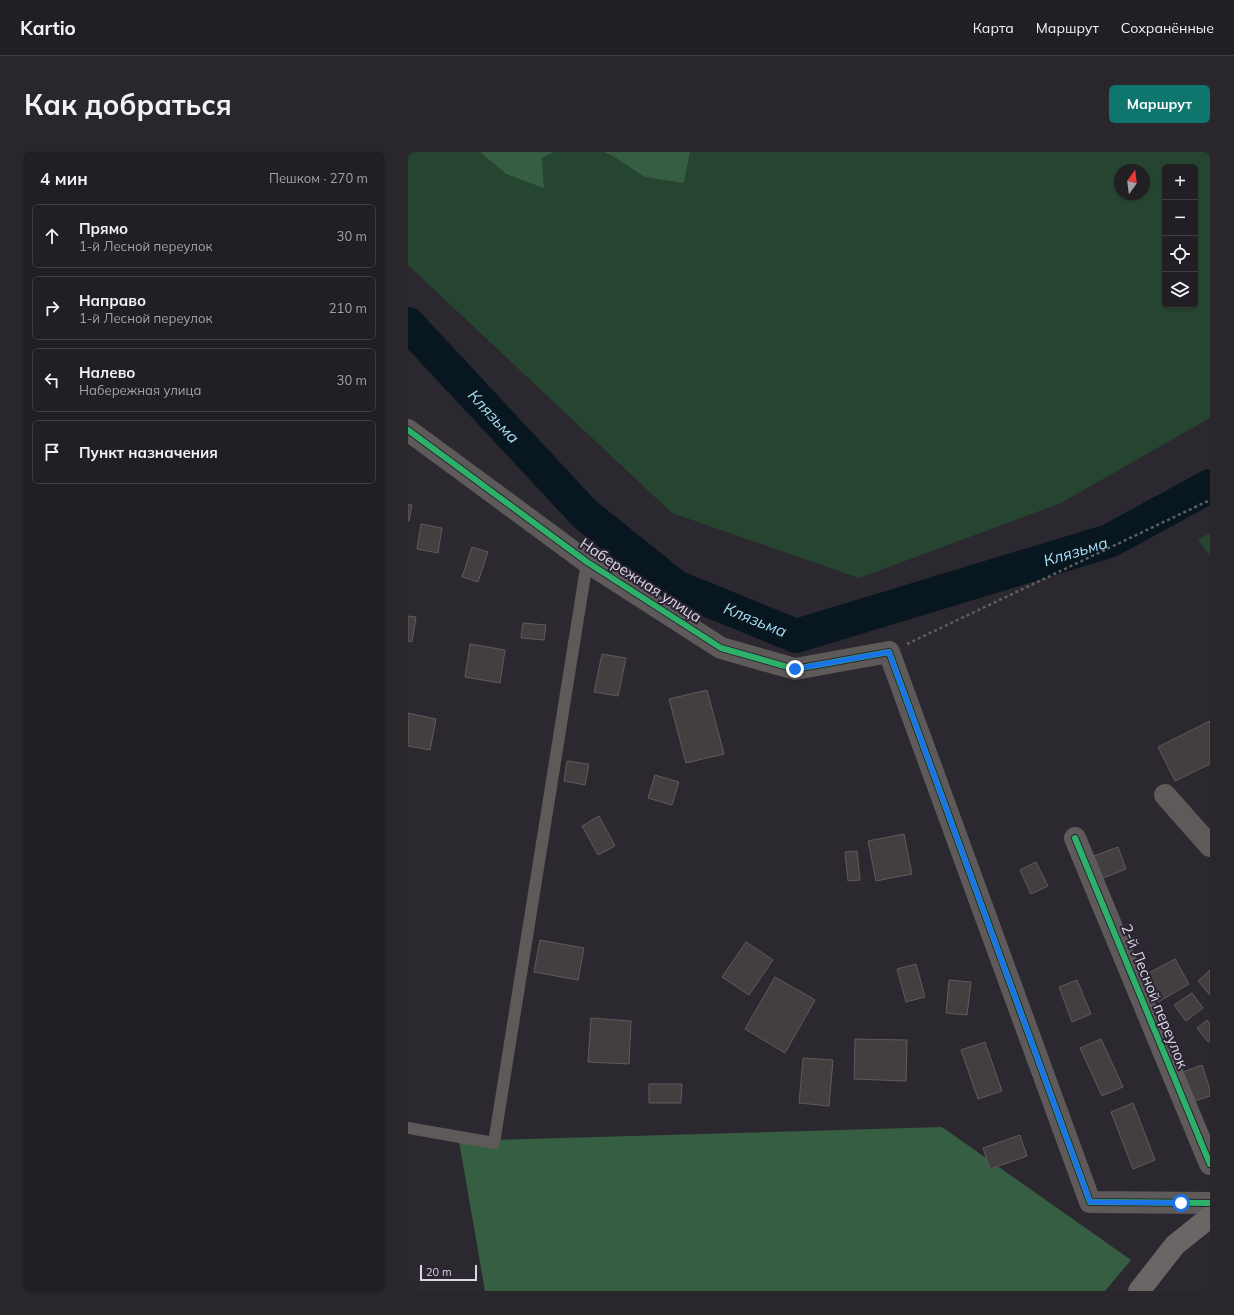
<!DOCTYPE html>
<html lang="ru">
<head>
<meta charset="utf-8">
<style>
	body { margin:0; font-family:Mulish,sans-serif; background:#29272c; color:#f1f3f6 }
	.controls { position:absolute; right:12px; top:12px; display:grid; overflow:hidden; border-radius:6px; box-shadow:0 1px 3px #0004 }
	.controls button { width:36px; height:36px; display:grid; place-items:center; padding:0; border:0; border-bottom:1px solid #3e3c41; background:#211e24; color:#f1f3f6; font:20px sans-serif }
	.compass { position:absolute; left:706px; top:12px; width:36px; height:36px; border-radius:50%; background:#211e24; box-shadow:0 1px 3px #0004; rotate:14deg }
	.scale { position:absolute; left:12px; bottom:10px; width:57px; box-sizing:border-box; padding-left:4px; border:2px solid #dbd7e2; border-top:0; font-size:11px; line-height:14px; white-space:nowrap; color:#dbd7e2; -webkit-text-stroke:3px #2b2434; paint-order:stroke }
	.stop { position:absolute; width:12px; height:12px; margin:-9px; border:3px solid #1a73e8; border-radius:50%; background:#fff }
	.stop.end { background:#1a73e8; border-color:#fff; box-shadow:0 1px 4px #0008 }
	.list { margin:0; padding:0; list-style:none }
	h2 { display:flex; justify-content:space-between; align-items:center; height:52px; margin:0; padding:0 16px; font-size:17px }
	h2 small { font-size:13px; font-weight:400; color:#a2a2a6 }
	.list li { display:grid; grid-template-columns:26px 1fr auto; gap:12px; align-items:center; box-sizing:border-box; height:64px; margin:0 8px 8px; padding:0 8px; border:1px solid #3e3c41; border-radius:6px }
	.list b { display:block; font-size:15px; white-space:nowrap }
	.list p { margin:0; font-size:13px; white-space:nowrap; color:#a2a2a6 }
	.list em { font-size:13px; font-style:normal; color:#a2a2a6 }
	.icon { flex:none; width:22px; height:22px; fill:none; stroke:currentColor; stroke-width:2; stroke-linecap:round; stroke-linejoin:round }
	.map { position:relative; flex:none; width:802px; height:1139px; overflow:hidden; border-radius:6px }
	header { display:flex; align-items:center; gap:24px; box-sizing:border-box; height:56px; padding:0 20px; background:#211e24; border-bottom:1px solid #3e3c41 }
	header strong { font-size:19px }
	nav { display:flex; gap:22px; margin-inline-start:auto; font-size:14px }
	.intro { display:flex; align-items:center; justify-content:space-between; box-sizing:border-box; height:96px; padding:0 24px }
	h1 { margin:0; font-size:28px }
	.button { padding:10px 18px; border-radius:6px; background:#0f766e; color:#fff; font-size:14px; font-weight:700 }
	main { display:flex; gap:24px; padding:0 24px }
	aside { flex:1; background:#211e24; border-radius:6px; box-shadow:0 1px 3px #0004 }
	.map>svg:first-child { display:block }
	.green { fill:#264530; fill-rule:evenodd }
	.forest { fill:#365e42 }
	.lines { fill:none; stroke-linecap:round; stroke-linejoin:round }
	.river { stroke:#08171f; stroke-width:34 }
	.building { fill:#433e40; stroke:#5f5a5b }
	.path { stroke:#615e60; stroke-width:2.5; stroke-dasharray:3 3; stroke-linecap:butt }
	.lane { stroke:#5e5a5a; stroke-width:12 }
	.street { stroke:#5e5a5a; stroke-width:22 }
	.secondary { stroke:#6a6666; stroke-width:22 }
	.cycleway-casing { stroke:#2b2434; stroke-width:8 }
	.cycleway { stroke:#2db169; stroke-width:6 }
	.route { stroke:#1a73e8; stroke-width:5 }
	.labels { text-anchor:middle; dominant-baseline:central; stroke-width:4; stroke-linejoin:round; paint-order:stroke }
	.street-label { font-size:15px; fill:#dbd7e2; stroke:#2b2434 }
	.water-label { font-size:16px; font-style:italic; fill:#abdef6; stroke:#2b2434 }
</style>
</head>
<body>
<header>
<strong>Kartio</strong>
<nav><a>Карта</a><a>Маршрут</a><a>Сохранённые</a></nav>
</header>
<div class="intro"><h1>Как добраться</h1><a class="button">Маршрут</a></div>
<main>
<aside>
<h2>4 мин<small>Пешком · 270 m</small></h2>
<ul class="list">
<li><svg class="icon" aria-label="ahead" viewBox="0 0 24 24"><path d="M12 20V5M6 11l6-6 6 6"/></svg><div><b>Прямо</b><p>1-й Лесной переулок</p></div><em>30 m</em></li>
<li><svg class="icon" aria-label="right" viewBox="0 0 24 24"><path d="M7 20v-9h11M14 6l5 5-5 5"/></svg><div><b>Направо</b><p>1-й Лесной переулок</p></div><em>210 m</em></li>
<li><svg class="icon" aria-label="left" viewBox="0 0 24 24"><path d="M17 20v-9H6M10 6l-5 5 5 5"/></svg><div><b>Налево</b><p>Набережная улица</p></div><em>30 m</em></li>
<li><svg class="icon" aria-label="arrive" viewBox="0 0 24 24"><path d="M6 21V4h12l-3 4 3 4H6"/></svg><div><b>Пункт назначения</b></div></li>
</ul>
</aside>
<div class="map">
<svg width="802" height="1139" viewBox="0 0 802 1139">
	<rect width="100%" height="100%" fill="#2c2830"/>
	<!-- green -->
	<path class="green" d="M0,0H72L98,22L136,35L134,6L146,0H196L276,31L282,0H802V266L653,351L451,426L264,361L0,113ZM757,15H787V153H757ZM712,18H736V42H712Z
		M802,381V404L790,388Z"/>
	<!-- forest -->
	<path class="forest" d="M72,0H146L134,6L136,36L98,22Z
		M196,0H282L276,31L237,25L205,4Z
		M534,975L723,1108L697,1139H77L51,989Z"/>
	<g class="lines">
		<!-- river -->
		<path class="river" id="s1" d="M0,172L177,362L268,435L388,484L701,389L802,334"/>
	</g>
	<!-- building -->
	<path class="building" d="M0,352L4,353L1,369H0Z
		M13,372L34,376L30,401L9,397Z
		M64,395L80,400L70,430L54,425Z
		M0,464L8,465L4,490L0,489Z
		M115,471L138,473L136,488L113,486Z
		M62,492L97,498L92,531L57,525Z
		M194,502L218,506L210,544L186,540Z
		M299,538L316,602L278,611L261,547Z
		M0,561L28,567L22,598L0,594Z
		M802,569V612L767,629L750,595Z
		M159,609L181,612L177,633L156,629Z
		M247,623L271,630L264,653L240,646Z
		M191,664L207,694L190,703L174,674Z
		M496,682L504,722L468,729L460,689Z
		M710,695L718,717L695,726L686,704Z
		M449,699L452,728L440,729L437,700Z
		M628,710L640,734L623,742L612,718Z
		M132,788L176,796L170,828L126,820Z
		M338,790L365,808L341,843L314,825Z
		M767,807L781,832L750,850L735,824Z
		M508,812L517,845L498,850L489,817Z
		M802,818V843L790,829Z
		M367,825L407,848L377,901L337,877Z
		M541,828L563,830L559,863L538,861Z
		M669,828L683,862L664,870L651,835Z
		M784,841L795,856L778,869L766,853Z
		M183,866L223,869L221,912L180,910Z
		M799,868L802,872V889L800,890L789,876Z
		M447,887L499,888L498,929L446,927Z
		M693,887L715,935L694,944L672,896Z
		M577,890L594,939L570,947L553,898Z
		M395,906L425,908L421,954L391,951Z
		M794,913L802,938V944L786,949L775,920Z
		M241,932H274L273,951H241Z
		M725,951L747,1008L725,1017L703,960Z
		M612,983L619,1004L582,1017L575,996Z"/>
	<g class="lines">
		<!-- path -->
		<path class="path" d="M499,492L802,348"/>
		<!-- lane -->
		<path class="lane" d="M0,976L86,991L179,410"/>
		<!-- street -->
		<path class="street" d="M0,278L179,410L313,496L387,517L481,500L682,1050L802,1051
			M757,643L802,694
			M667,686L802,1012"/>
		<!-- secondary -->
		<path class="secondary" d="M731,1139L767,1093L802,1065"/>
		<defs>
			<path id="cycleway" d="M0,278L179,410L313,496L387,517L481,500L682,1050L802,1051
				M667,686L802,1012"/>
		</defs>
		<!-- cycleway casing -->
		<use href="#cycleway" class="cycleway-casing"/>
		<!-- cycleway -->
		<use href="#cycleway" class="cycleway"/>
	</g>
	<g class="lines">
		<!-- route -->
		<path class="route" d="M387,517L481,500L682,1050L773,1051"/>
	</g>
	<g class="labels">
		<!-- street labels -->
		<g class="street-label">
			<text transform="translate(233 428) rotate(33)">Набережная улица</text>
			<text transform="translate(747 844) rotate(68)">2-й Лесной переулок</text>
		</g>
		<!-- water labels -->
		<g class="water-label">
			<text stroke="none"><textPath href="#s1" startOffset="126">Клязьма</textPath></text>
			<text stroke="none"><textPath href="#s1" startOffset="798">Клязьма</textPath></text>
			<text stroke="none"><textPath href="#s1" startOffset="462">Клязьма</textPath></text>
		</g>
	</g>
</svg>
<div class="controls">
<button>+</button>
<button>−</button>
<button><svg class="icon" aria-label="locate" viewBox="0 0 24 24"><circle cx="12" cy="12" r="6"/><path d="M12 2v4M12 18v4M2 12h4M18 12h4"/></svg></button>
<button><svg class="icon" aria-label="layers" viewBox="0 0 24 24"><path d="M12 4l9 5-9 5-9-5zM3 14l9 5 9-5"/></svg></button>
</div>
<svg class="compass" viewBox="-18 -18 36 36"><path d="M0-13l5 13h-10z" fill="#e53935"/><path d="M0 13l5-13h-10z" fill="#a2a2a6"/></svg>
<div class="scale">20 m</div>
<div class="stop" style="left:773px;top:1051px"></div>
<div class="stop end" style="left:387px;top:517px"></div>
</div>
</main>
</body>
</html>
